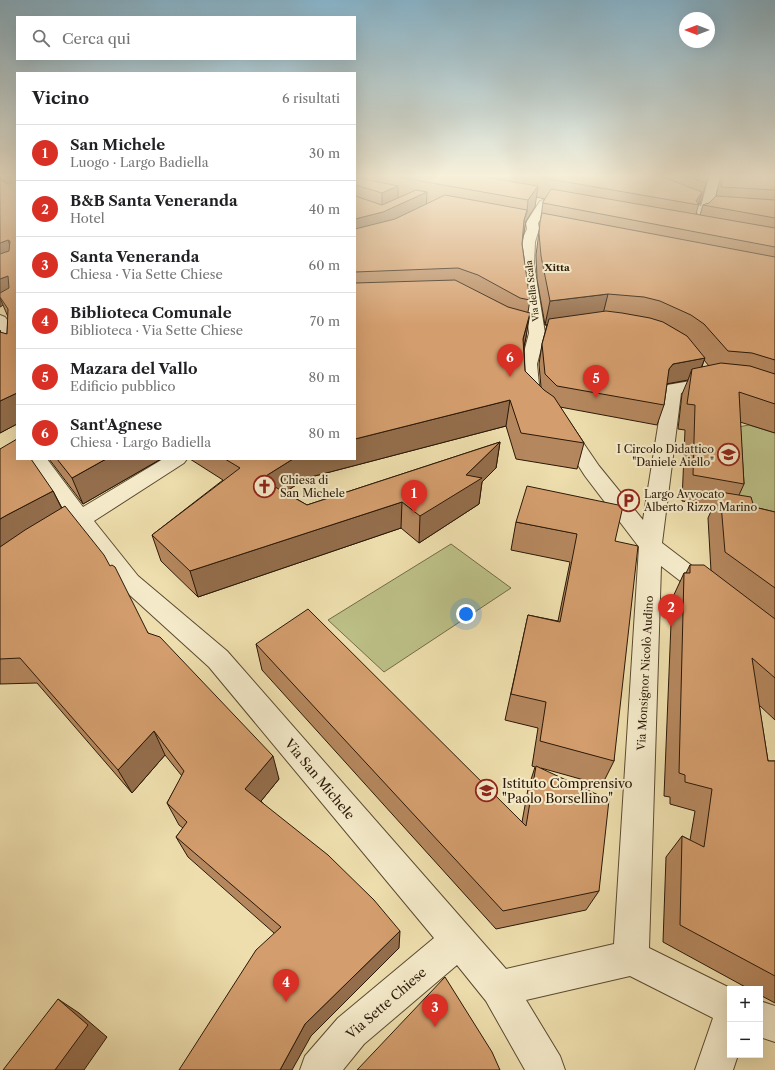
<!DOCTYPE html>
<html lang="it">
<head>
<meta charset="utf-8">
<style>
	body { margin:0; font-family:"Libre Caslon Text",serif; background:#f2f2f2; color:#202124 }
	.controls { position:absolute; right:12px; bottom:12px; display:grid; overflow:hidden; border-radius:0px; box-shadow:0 4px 16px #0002 }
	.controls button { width:36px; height:36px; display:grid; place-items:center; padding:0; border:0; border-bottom:1px solid #e0e0e0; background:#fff; color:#202124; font:20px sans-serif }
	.compass { position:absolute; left:679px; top:12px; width:36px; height:36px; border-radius:50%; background:#fff; box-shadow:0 4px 16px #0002; rotate:270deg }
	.you { position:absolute; left:466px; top:614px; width:14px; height:14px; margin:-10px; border:3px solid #fff; border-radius:50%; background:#1a73e8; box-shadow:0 0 0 6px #1a73e833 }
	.badge { display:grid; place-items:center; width:26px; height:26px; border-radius:50%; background:#d93025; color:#fff; font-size:13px; font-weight:700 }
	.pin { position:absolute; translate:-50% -33px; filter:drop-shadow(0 1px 2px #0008) }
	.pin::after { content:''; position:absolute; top:21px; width:14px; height:12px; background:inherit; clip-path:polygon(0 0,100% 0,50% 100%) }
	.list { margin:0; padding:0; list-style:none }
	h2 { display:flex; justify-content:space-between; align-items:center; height:52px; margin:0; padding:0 16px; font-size:17px }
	h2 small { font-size:13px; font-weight:400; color:#757577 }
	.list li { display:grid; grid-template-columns:26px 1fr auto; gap:12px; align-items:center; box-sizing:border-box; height:56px; padding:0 16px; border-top:1px solid #e0e0e0 }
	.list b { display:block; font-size:15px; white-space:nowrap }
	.list p { margin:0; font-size:13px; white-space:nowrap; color:#757577 }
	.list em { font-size:13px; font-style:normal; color:#757577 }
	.icon { flex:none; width:22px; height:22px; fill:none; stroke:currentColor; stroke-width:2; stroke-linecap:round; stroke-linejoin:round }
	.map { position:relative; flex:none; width:775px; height:1070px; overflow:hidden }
	.search { position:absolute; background:#fff; box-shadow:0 4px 16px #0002; left:16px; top:16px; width:340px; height:44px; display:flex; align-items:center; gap:10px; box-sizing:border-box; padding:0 14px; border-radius:0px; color:#757577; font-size:15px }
	.panel { position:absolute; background:#fff; box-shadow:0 4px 16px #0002; left:16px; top:72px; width:340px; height:388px; border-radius:0px }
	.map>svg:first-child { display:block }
	.green { fill:#bcc087; stroke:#736c47 }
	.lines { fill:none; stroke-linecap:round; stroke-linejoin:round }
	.minor-casing { stroke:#5b4a30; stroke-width:2 }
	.minor { fill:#f4eaca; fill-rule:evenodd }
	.wall { fill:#b5875e; stroke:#2a1807; fill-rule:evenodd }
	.shaded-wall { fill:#946e4c; stroke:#2a1807 }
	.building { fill:#d39d6d; stroke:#2a1807 }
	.labels { text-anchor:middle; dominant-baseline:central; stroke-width:4; stroke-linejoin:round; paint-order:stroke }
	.far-street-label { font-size:9px; fill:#2a1807; stroke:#f4eaca }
	.far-neighbourhood-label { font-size:10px; font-weight:bold; fill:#2a1807; stroke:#f4eaca }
	.poi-label { font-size:11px; fill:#2a1807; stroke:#f4eaca; text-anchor:start }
	.street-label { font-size:11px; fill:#2a1807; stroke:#f4eaca }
	.near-street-label { font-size:13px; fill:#2a1807; stroke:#f4eaca }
	.near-poi-label { font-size:13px; fill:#2a1807; stroke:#f4eaca; text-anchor:start }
</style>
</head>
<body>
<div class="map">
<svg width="775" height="1070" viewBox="0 0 775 1070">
	<rect width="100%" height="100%" fill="#eedead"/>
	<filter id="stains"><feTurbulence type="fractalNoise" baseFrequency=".005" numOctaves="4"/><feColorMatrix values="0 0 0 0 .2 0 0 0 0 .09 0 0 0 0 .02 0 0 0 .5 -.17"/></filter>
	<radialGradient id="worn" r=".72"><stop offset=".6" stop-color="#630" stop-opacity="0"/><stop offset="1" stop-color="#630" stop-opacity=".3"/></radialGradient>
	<!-- green -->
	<path class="green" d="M749,425L775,433V542L741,533L728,429Z
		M451,544L511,588L384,672L328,620Z"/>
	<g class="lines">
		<defs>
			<path id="minor" d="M628,177H641L665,191L701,206L709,177H720L712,209L775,213V221L708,216L701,225H693L691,222L698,213L657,195Z
				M544,200L548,201L550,204L538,223L539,229L535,242L534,265L545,333L537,364L540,395L548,404L545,408L539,409L533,408L522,396L521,364L529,333L520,265L521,242L527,229L526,223L540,201Z
				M0,315L5,317L17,333V358L11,356L9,353L6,340L0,331Z
				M714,377L720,378L723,382L720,386L681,393L662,543L717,585L721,591L717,597L709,600L701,597L661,566L649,948L732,989H730V1055H738L733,1070H695L713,1018L630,976L526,1000L560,1056L565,1070H525L486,1001L457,965L364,1044L343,1070H300L305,1056L338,1018L434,938L209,667L122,588L78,531L68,535L60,532L57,527L60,522L68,517L27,459H47L83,507L163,459H187L184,463L94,521L138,576L227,651L506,969L614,944L639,547L585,476L555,429L557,425L564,423L571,425L599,466L643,520L664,389L667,385L673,384Z
				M760,1001L775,1006V1042L760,1037Z"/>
		</defs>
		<!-- minor casing -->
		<use href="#minor" class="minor-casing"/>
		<!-- minor -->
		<use href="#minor" class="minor"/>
	</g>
	<!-- wall -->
	<path class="wall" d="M0,177H17V424L0,433V330L1,333L7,334L8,317L3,305L0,307Z
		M355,177H515L510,181L515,182V177H708L700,204L699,203L696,214L700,215L703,205L709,203L716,196L721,177H775V433L740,422L744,484L739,495L754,507L775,512V720L759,705L768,761H775V1003L760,995V989H749L663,942L666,857L682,836L690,840L695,811L670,804V797L664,796L672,599L684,573H686L690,565L711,571L708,518L713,507L682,501L685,430L678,429L682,394L688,380L667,384L664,405L657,425L560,407L584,443L577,469L516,459L506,426L307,478L285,492L307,505L500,442L496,468L482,482L479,504L419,543L401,528L198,597L161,561L152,535L223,480L190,459H355ZM536,197L545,199L543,202L536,255L537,279L545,325H547L542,344L539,364L541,387L525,371L524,347L526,337L528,312L530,300L522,244L526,221L535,207ZM704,360L709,366L702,367Z
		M0,449L53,491L62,508L148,633L279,779L261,801L399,948L311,1036L274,933L188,857L176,837L183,828L179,825L167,803L182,776L165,755L132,793L37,683L0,684Z
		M49,459H161L83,504Z
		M516,522L615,541L614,761L602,785L541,768L599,891L586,910L496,929L262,670L256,644L522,822L528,789L535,767L532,766L538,728L505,720L528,615L558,621L570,562L511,550Z"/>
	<!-- shaded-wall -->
	<path class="shaded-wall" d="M500,177H515L499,190Z
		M398,186V205L427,192L426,213L355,241V219L382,212V193Z
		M538,186L535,207L526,221L524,232L521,242L524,220L527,212L528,200Z
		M702,192L698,205L696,201Z
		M8,240L16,263L0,269V243Z
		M8,276L17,298L0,297V279Z
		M608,294L602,318L545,325L550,301Z
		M0,298L3,305L0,307Z
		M530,313L526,337L520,364L523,339Z
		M705,358L697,378L692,369L688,380L666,384L669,369L673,364Z
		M17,393V424L0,433V401Z
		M510,400L506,426L307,478L265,505L261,479L293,459H355V439Z
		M500,442L496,468L482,482L479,504L419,543L420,516L466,475Z
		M106,459H161L83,504L72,478Z
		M53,491L66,517L0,557V519L7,515Z
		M402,502L401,528L198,597L190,571Z
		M154,731L165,755L132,793L118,770Z
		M273,756L279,779L253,811L245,789Z
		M400,931L399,948L311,1036L292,1070H280L305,1024Z
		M58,999L79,1013L107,1037L84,1070H55Z"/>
	<!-- building -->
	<path class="building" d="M11,177H17V393L0,401V332L7,334L8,309L0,297V293L9,288L8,276L0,279V254L9,251L10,241L8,240L0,243V180L9,184L11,183Z
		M355,177L398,186L382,193L355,185Z
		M398,177H484L538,186L528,200Z
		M538,177H663L702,192L696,201L699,205Z
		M690,177H708L706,183Z
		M723,177H775V190L721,187Z
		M551,189L775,228V247L543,203V202Z
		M416,190L427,192L383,212L355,219V196L382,205Z
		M445,195L527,210L524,220L522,244L530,300L520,298L478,275L458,268L355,272V229L395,219Z
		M716,196L775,200V218L703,205L709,203Z
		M542,213L775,257V360L752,353L728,351L704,324L691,315L660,301L644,297L608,294L550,301L541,256L539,233L540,222Z
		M455,280L508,307L530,313L523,339L525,371L544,390L554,397L584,443L521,433L510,400L355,439V283Z
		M606,311L622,313L650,318L663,322L687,336L705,358L673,364L669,369L664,405L557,386L545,374L542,344L549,319Z
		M721,363L750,366L775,374V404L739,392L744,484L693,475L695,405L687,404L692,369Z
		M17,439V459H31L53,491L7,515L0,519V449Z
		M500,442L466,475L482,478L420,516L402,502L190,571L152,535L240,468L225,459H293L261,479L307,505Z
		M57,459H106L72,478Z
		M527,486L623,506L615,541L638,546L614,761L540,741L546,702L511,694L528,615L560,622L577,534L516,522Z
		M720,492L751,497L754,507L775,512V588L725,552Z
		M65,506L104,555L110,566L112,565L115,567L148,633L160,637L273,756L245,789L328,855L374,900L400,931L305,1024L280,1070H179L256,950L281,927L176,837L187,822L167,803L184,771L154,731L118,770L20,658L0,659V547L25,530Z
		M690,565H704L775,619V678L752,658L768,761H775V976L680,925L682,836L704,847L712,789L685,782V775L679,773L684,573H690Z
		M308,609L526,826L536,766L609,800L599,891L503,911L256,644Z
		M445,977L492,1052L500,1070H357Z
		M58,999L88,1025L55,1070H3Z"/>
	<!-- sky -->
	<linearGradient id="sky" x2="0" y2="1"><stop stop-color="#88b7cf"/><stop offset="0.54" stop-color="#f7f0da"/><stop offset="1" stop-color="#f7f0da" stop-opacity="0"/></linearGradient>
	<rect width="775" height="326" fill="url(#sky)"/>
	<!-- icons -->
	<defs>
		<symbol id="school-ring" viewBox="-11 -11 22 22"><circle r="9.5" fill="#f4eaca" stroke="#8f2418" stroke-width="1.5"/><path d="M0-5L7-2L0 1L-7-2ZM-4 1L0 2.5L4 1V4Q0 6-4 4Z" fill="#8f2418"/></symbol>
		<symbol id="church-ring" viewBox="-11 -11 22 22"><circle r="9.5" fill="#f4eaca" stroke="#8f2418" stroke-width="1.5"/><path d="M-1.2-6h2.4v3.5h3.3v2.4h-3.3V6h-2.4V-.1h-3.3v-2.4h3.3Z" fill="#8f2418"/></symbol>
		<symbol id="parking-ring" viewBox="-11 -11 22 22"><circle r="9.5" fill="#f4eaca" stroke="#8f2418" stroke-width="1.5"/><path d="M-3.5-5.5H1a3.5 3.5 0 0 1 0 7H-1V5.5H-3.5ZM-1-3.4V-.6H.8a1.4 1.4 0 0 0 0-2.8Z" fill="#8f2418"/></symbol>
	</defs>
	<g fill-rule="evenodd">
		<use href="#school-ring" x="716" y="442" width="25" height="25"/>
		<use href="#church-ring" x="252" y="474" width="25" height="25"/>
		<use href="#parking-ring" x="616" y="488" width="25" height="25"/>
		<use href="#school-ring" x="474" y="778" width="25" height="25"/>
	</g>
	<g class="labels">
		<!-- far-street labels -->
		<g class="far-street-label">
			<text transform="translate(532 291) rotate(-97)">Via della Scala</text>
		</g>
		<!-- far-neighbourhood labels -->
		<g class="far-neighbourhood-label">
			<text x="557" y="267">Xitta</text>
		</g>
		<!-- poi labels -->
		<g class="poi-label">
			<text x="714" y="449" text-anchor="end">I Circolo Didattico<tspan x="714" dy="13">"Daniele Aiello"</tspan></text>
			<text x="280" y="480">Chiesa di<tspan x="280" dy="13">San Michele</tspan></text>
			<text x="644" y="494">Largo Avvocato<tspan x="644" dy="13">Alberto Rizzo Marino</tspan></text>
		</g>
		<!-- street labels -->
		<g class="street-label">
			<text transform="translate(645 673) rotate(-87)">Via Monsignor Nicolò Audino</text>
		</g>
		<!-- near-street labels -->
		<g class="near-street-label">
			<text transform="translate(320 779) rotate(50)">Via San Michele</text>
			<text transform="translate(386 1003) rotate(-41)">Via Sette Chiese</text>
		</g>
		<!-- near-poi labels -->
		<g class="near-poi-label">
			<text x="502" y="783">Istituto Comprensivo<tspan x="502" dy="15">"Paolo Borsellino"</tspan></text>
		</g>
	</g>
	<rect width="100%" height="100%" filter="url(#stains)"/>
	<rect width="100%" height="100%" fill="url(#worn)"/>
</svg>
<div class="controls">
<button>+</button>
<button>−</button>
</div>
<svg class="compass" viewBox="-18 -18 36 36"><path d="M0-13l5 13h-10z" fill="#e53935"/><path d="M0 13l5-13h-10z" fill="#757577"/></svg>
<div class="you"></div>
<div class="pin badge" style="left:414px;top:513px">1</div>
<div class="pin badge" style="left:671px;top:627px">2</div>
<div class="pin badge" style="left:435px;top:1027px">3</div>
<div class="pin badge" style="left:286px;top:1002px">4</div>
<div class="pin badge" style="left:596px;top:398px">5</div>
<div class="pin badge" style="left:510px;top:377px">6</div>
<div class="search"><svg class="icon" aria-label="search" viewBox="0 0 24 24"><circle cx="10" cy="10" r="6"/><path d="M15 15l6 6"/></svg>Cerca qui</div>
<section class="panel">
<h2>Vicino<small>6 risultati</small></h2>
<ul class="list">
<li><span class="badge">1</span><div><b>San Michele</b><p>Luogo · Largo Badiella</p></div><em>30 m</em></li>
<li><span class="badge">2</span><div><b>B&amp;B Santa Veneranda</b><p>Hotel</p></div><em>40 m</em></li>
<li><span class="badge">3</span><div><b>Santa Veneranda</b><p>Chiesa · Via Sette Chiese</p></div><em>60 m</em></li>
<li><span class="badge">4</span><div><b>Biblioteca Comunale</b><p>Biblioteca · Via Sette Chiese</p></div><em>70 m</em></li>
<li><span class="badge">5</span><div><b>Mazara del Vallo</b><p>Edificio pubblico</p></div><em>80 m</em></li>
<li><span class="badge">6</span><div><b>Sant'Agnese</b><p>Chiesa · Largo Badiella</p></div><em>80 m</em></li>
</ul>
</section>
</div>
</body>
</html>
